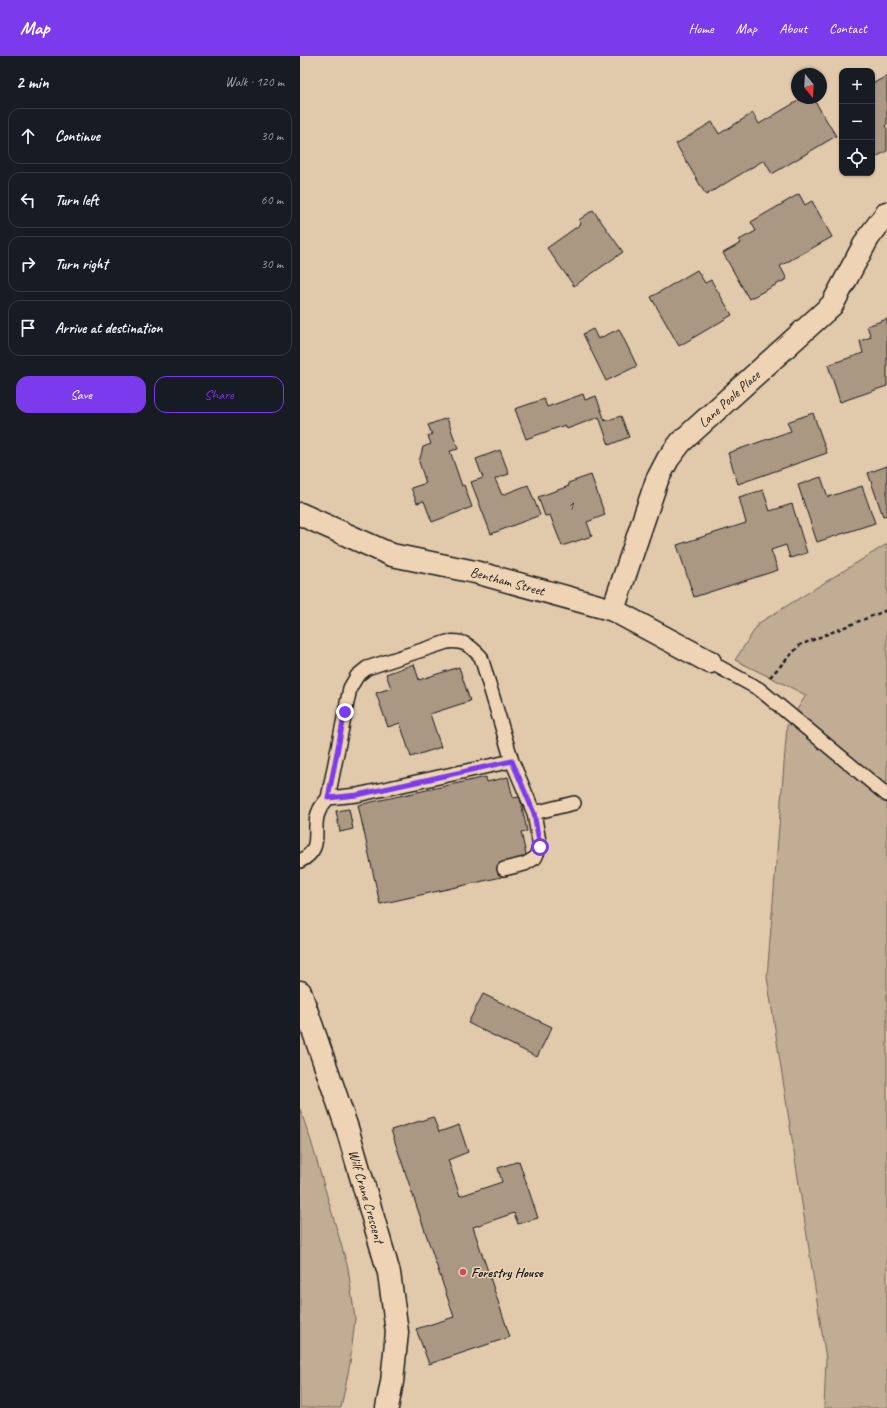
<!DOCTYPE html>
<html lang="en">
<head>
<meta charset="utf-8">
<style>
	body { margin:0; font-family:Caveat,sans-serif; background:#242831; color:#f1f3f6 }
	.controls { position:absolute; right:12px; top:12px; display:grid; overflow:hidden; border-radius:8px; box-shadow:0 1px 3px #0004 }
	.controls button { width:36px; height:36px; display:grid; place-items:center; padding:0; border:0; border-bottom:1px solid #363941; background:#171b24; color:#f1f3f6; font:20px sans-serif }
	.compass { position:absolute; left:491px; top:12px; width:36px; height:36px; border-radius:50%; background:#171b24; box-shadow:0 1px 3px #0004; rotate:162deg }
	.stop { position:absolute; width:12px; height:12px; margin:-9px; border:3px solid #7c3aed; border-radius:50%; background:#fff }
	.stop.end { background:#7c3aed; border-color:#fff; box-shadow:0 1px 4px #0008 }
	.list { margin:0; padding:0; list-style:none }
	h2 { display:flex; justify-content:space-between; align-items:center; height:52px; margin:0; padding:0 16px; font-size:17px }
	h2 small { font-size:13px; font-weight:400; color:#9ea1a6 }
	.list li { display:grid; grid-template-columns:26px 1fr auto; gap:12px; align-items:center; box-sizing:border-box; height:56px; margin:0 8px 8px; padding:0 8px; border:1px solid #363941; border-radius:12px }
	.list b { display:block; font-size:15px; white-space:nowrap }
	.list em { font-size:13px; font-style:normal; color:#9ea1a6 }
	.actions { display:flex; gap:8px; padding:12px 16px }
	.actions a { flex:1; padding:9px 0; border:1px solid #7c3aed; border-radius:12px; text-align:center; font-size:14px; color:#7c3aed }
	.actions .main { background:#7c3aed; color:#fff }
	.icon { flex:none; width:22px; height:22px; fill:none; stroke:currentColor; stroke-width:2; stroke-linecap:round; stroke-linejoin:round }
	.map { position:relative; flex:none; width:587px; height:1352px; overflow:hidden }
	header { display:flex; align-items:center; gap:24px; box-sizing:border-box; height:56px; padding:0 20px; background:#7c3aed; color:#fff }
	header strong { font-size:19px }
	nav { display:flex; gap:22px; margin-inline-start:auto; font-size:14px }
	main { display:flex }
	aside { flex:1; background:#171b24 }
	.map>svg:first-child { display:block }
	.green { fill:#c1ac94; stroke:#6e6458 }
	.building { fill:#ab9883; stroke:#1c1c1c }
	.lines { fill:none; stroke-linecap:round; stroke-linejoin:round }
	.service-casing { stroke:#1c1c1c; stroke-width:16 }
	.minor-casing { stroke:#1c1c1c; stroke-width:25 }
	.path { stroke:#1c1c1c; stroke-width:2.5; stroke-dasharray:4 3; stroke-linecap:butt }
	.service { stroke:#eed4b5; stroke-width:13 }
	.minor { stroke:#eed4b5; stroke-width:22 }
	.route { stroke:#7c3aed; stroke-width:5 }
	.poi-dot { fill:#d1495b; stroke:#eed4b5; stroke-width:1.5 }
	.labels { text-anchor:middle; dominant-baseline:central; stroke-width:3; stroke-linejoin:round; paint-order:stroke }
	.number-label { font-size:12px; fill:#403b36 }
	.street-label { font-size:14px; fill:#1c1c1c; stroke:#eed4b5 }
	.poi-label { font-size:14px; font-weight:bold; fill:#1c1c1c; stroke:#eed4b5; text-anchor:start }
</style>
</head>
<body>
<header>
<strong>Map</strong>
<nav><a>Home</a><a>Map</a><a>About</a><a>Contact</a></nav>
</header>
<main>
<aside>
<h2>2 min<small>Walk · 120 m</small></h2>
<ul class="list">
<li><svg class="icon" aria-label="ahead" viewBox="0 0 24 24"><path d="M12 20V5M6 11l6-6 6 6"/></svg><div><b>Continue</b></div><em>30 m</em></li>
<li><svg class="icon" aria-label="left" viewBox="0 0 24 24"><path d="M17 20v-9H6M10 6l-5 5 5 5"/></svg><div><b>Turn left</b></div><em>60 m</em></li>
<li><svg class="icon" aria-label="right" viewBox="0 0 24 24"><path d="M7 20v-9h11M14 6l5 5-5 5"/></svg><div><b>Turn right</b></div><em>30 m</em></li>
<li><svg class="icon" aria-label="arrive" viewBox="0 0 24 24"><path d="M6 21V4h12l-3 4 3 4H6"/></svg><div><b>Arrive at destination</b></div></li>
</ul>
<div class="actions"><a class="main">Save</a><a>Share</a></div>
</aside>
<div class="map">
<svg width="587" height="1352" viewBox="0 0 587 1352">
	<rect width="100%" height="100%" fill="#e1c9ac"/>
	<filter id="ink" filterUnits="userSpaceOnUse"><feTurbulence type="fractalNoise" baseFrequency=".025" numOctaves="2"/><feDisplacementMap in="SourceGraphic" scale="8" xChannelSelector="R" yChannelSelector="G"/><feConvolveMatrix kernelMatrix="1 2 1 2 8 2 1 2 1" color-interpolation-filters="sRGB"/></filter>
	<g filter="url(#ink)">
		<!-- green -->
		<path class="green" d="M587,488V1352H524L526,1303L467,921L487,670L506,639L435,604L459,567Z
			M0,1053L11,1085L48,1212L55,1263L50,1307L41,1352H0Z"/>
		<!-- building -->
		<path class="building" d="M587,20V68L585,70L587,73V95L572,103V28Z
			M503,42H513L536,80L472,118L464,104L406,139L376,88L412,66L419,78L453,57L459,68Z
			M499,138L505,149L512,145L532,181L480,210L487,223L449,243L423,197L441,187L439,184L456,175L451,166Z
			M293,154L323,196L274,230L247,192L281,168L279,164Z
			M397,214L405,227L411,224L432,259L379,290L351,241Z
			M587,263V330L540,346L528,309L563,297L560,285L571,281L567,270Z
			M293,273L298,283L319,273L337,310L306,325L283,278Z
			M283,338L285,344L296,340L305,365L321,360L329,381L309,389L299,361L267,373L265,369L226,383L215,353L244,343L247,351Z
			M513,357L527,397L438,428L428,397L491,375L487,366Z
			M147,362L158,393L150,395L162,430L164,429L172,451L132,466L124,445L117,447L111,432L126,427L119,406L123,391L131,388L128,380L132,378L128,369Z
			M200,394L209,418L195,423L202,439L228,429L240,459L191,478L171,426L183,422L176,403Z
			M587,410V459L583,460L568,417Z
			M291,419L305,459L287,466L292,480L262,490L250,459L245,460L238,441L269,430L268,427Z
			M521,421L528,441L562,430L575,467L517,486L498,429Z
			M463,434L470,455L492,448L507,497L490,502L486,489L471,494L478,514L394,541L377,489L446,467L439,441Z
			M114,608L119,624L159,611L170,645L130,658L141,691L111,701L100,667L88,671L76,637L91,632L86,618Z
			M186,721L187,726L208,721L213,742L220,741L227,775L221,776L227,803L203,808L206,820L80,848L58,749Z
			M49,753L53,773L40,776L36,755Z
			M183,938L252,971L237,1001L168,967Z
			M133,1061L139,1076L159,1069L168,1096L148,1104L160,1140L202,1126L198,1112L219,1105L238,1162L218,1168L214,1157L173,1171L210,1281L129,1308L116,1273L154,1261L91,1074Z"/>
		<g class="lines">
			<defs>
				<path id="service" d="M410,606L459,633L587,739
					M28,742L57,739L212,705
					M234,757L274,747
					M0,805C26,792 10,772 19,755C21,750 25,746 28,742L50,632L57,620L67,612L147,586C163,584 170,589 181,601L212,705L234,757L240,791L235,802L225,808L204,813"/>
				<g id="minor">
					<path id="s1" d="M0,458L92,499L175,516L313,554L410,606"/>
					<path id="s2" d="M313,554L357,424L368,403L381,386L532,249L568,182L587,157"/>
					<path id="s3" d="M0,936L47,1072L89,1217L97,1276L92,1326L87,1352"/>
				</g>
			</defs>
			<!-- service casing -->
			<use href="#service" class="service-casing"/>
			<!-- minor casing -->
			<use href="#minor" class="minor-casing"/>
			<!-- path -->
			<path class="path" d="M470,621L500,589L587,554"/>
			<!-- service -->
			<use href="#service" class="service"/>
			<!-- minor -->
			<use href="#minor" class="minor"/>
		</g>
	</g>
	<g class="lines" filter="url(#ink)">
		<!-- route -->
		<path class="route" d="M45,656L28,742L57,739L212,705L234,757L240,791"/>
	</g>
	<!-- markers -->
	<circle class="poi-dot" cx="163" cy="1216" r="4"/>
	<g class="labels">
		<!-- number labels -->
		<g class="number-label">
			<text x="271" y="450">1</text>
		</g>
		<!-- street labels -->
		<g class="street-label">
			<text stroke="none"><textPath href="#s2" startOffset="247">Lane Poole Place</textPath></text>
			<text stroke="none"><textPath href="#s1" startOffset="219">Bentham Street</textPath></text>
			<text stroke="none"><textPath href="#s3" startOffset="215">Wilf Crane Crescent</textPath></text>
		</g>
		<!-- poi labels -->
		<g class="poi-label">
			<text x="171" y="1216">Forestry House</text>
		</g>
	</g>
</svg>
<div class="controls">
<button>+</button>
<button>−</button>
<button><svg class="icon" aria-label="locate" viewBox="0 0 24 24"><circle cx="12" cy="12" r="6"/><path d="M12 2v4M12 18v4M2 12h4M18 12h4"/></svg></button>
</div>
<svg class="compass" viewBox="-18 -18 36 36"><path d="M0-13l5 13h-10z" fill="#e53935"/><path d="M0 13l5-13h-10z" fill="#9ea1a6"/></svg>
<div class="stop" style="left:240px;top:791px"></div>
<div class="stop end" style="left:45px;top:656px"></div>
</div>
</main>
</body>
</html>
